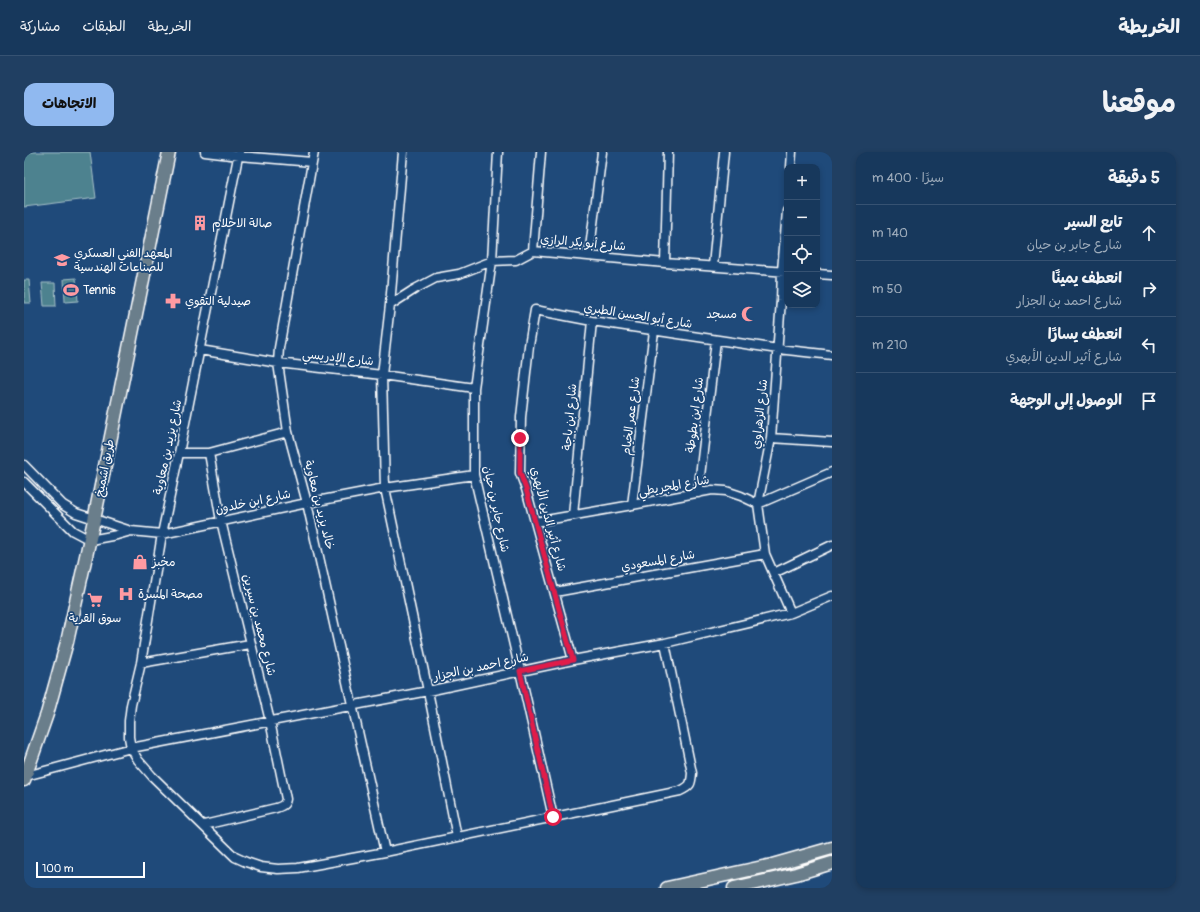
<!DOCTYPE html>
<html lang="ar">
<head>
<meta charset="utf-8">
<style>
	body { margin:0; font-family:Pangolin,"Playpen Sans Arabic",sans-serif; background:#203f62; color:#f1f3f6; direction:rtl }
	.controls { position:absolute; right:12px; top:12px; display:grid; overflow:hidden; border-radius:8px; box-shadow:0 2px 6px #0003 }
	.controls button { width:36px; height:36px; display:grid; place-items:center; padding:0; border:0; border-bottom:1px solid #365272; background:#17385c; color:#f1f3f6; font:20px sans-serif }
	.scale { position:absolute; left:12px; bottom:10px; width:109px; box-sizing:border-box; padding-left:4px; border:2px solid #fff; border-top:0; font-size:11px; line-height:14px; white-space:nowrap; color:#fff; -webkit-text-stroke:3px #1f4a7a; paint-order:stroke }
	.stop { position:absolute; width:12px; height:12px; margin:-9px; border:3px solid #e11d48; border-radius:50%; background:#fff }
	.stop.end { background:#e11d48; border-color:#fff; box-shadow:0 1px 4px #0008 }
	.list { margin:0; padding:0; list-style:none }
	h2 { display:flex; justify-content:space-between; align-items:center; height:52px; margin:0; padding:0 16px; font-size:17px }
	h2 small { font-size:13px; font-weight:400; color:#9eacbb }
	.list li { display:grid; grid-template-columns:26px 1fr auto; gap:12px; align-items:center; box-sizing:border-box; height:56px; padding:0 16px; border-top:1px solid #365272 }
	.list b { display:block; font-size:15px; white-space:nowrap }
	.list p { margin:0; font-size:13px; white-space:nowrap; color:#9eacbb }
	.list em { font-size:13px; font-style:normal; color:#9eacbb }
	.icon { flex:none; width:22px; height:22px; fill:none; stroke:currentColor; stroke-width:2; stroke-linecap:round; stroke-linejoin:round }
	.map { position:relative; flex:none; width:808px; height:736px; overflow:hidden; direction:ltr; border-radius:12px }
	header { display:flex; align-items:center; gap:24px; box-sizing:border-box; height:56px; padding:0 20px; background:#17385c; border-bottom:1px solid #365272 }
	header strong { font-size:19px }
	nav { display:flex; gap:22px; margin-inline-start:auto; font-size:14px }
	.intro { display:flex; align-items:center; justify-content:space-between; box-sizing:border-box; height:96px; padding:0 24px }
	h1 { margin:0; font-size:28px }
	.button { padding:10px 18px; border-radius:12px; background:#90b9f0; color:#111; font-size:14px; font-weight:700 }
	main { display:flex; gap:24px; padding:0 24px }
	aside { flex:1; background:#17385c; border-radius:12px; box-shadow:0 2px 6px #0003 }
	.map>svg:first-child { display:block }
	.green { fill:#4e828f; stroke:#a6c0c7 }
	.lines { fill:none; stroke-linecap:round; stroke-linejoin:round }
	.minor-casing { stroke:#fff; stroke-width:11 }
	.highway-casing { stroke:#fff; stroke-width:15 }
	.minor { stroke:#1f4a7a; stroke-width:8 }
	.highway { stroke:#6b7e8b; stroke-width:12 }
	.route { stroke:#e11d48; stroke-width:5 }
	.labels { text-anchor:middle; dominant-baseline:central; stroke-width:3.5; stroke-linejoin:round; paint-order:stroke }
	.poi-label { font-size:12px; fill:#fff; stroke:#1f4a7a; text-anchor:start }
	.street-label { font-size:12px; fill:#fff; stroke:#1f4a7a }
</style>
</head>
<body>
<header>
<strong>الخريطة</strong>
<nav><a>الخريطة</a><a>الطبقات</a><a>مشاركة</a></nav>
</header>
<div class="intro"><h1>موقعنا</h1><a class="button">الاتجاهات</a></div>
<main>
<aside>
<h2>5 دقيقة<small>سيرًا · 400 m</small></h2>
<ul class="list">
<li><svg class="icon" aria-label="ahead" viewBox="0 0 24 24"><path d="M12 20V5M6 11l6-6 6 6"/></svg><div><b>تابع السير</b><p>شارع جابر بن حيان</p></div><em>140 m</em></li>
<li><svg class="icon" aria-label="right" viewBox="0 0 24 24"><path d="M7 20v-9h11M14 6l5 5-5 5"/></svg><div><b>انعطف يمينًا</b><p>شارع احمد بن الجزار</p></div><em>50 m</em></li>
<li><svg class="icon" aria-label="left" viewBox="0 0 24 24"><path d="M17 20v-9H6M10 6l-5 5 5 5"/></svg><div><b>انعطف يسارًا</b><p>شارع أثير الدين الأبهري</p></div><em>210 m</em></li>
<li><svg class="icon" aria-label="arrive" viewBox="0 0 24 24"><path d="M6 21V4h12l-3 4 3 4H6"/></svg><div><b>الوصول إلى الوجهة</b></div></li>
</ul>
</aside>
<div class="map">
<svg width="808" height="736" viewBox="0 0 808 736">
	<rect width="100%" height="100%" fill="#1f4a7a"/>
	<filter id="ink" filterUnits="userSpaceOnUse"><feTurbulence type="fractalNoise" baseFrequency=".025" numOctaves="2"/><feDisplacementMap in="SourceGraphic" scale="8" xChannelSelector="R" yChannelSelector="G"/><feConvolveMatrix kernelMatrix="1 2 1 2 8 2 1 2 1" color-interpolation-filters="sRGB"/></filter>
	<g filter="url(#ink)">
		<!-- green -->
		<path class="green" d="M0,0H66L72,46L0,55Z
			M52,126L54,149L41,150L40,127Z
			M0,128H5L7,151H0Z
			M18,131H31L32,154H20Z"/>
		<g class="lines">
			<defs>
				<path id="minor" d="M181,0L215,4L288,10
					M215,0L155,301L138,382L117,511L107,553L105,569V585L107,596L114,608L128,624L211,705L222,710L237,715L254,717L274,716L361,700L656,639C667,634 667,632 668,621L641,491
					M290,0L255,196L254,211L264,280L283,351L361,700
					M379,0L366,153L358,223L361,336L404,539L433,685
					M474,0L468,109L450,236V323L496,519L529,665
					M767,15L768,0
					M763,59L758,119L757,148L747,286L734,352L741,402L767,461
					M509,99L517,0
					M565,104L578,0
					M641,111L644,0
					M689,114L700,0
					M793,122L808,123
					M366,153L391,137L412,126L435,122L468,109L492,108L509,99L641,111L763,120
					M176,198L254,211L358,223L450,236
					M747,286L808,290
					M155,301H185L264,280
					M0,313L39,353L52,361L107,379L138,382L283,351L361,336L450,323
					M0,330L49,379L66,388L93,383L107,379
					M674,341L692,188
					M608,353L630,179
					M549,363L568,169
					M511,370L608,353L688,338L702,339L717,344L734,352L808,320
					M750,421L808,393
					M531,440L741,402
					M549,508L502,337L496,321L497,265L505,194L511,158L568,169L754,197L808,203
					M117,511L226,492
					M2,624L107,596L404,539L549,508L641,491L767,461L808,444
					M180,673L252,656C258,654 261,653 262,647L246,569L197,369L185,301"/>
				<path id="highway" d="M0,628L23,562L43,490L70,368L145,0
					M643,736L748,713L808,696
					M710,736L772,722L808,711"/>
			</defs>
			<!-- minor casing -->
			<use href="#minor" class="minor-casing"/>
			<!-- highway casing -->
			<use href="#highway" class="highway-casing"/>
			<!-- minor -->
			<use href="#minor" class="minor"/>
			<!-- highway -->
			<use href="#highway" class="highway"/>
		</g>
	</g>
	<g class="lines" filter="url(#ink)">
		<!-- route -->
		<path class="route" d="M496,286V321L502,337L549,508L496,519L529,665"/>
	</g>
	<!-- icons -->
	<defs>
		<symbol id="building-bare" viewBox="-9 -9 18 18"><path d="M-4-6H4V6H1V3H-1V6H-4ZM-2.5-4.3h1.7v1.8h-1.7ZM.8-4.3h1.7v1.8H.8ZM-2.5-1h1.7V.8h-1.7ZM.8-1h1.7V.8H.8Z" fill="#ff9aa2" stroke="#1f4a7a" stroke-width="2.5" paint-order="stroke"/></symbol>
		<symbol id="university-bare" viewBox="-9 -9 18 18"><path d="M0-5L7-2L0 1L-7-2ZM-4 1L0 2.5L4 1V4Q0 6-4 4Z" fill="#ff9aa2" stroke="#1f4a7a" stroke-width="2.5" paint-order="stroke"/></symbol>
		<symbol id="stadium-bare" viewBox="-9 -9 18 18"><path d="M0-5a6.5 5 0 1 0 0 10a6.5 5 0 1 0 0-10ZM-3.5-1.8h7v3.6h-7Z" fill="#ff9aa2" stroke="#1f4a7a" stroke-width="2.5" paint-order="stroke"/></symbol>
		<symbol id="pharmacy-bare" viewBox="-9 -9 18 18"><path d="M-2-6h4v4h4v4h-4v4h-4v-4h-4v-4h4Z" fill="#ff9aa2" stroke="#1f4a7a" stroke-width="2.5" paint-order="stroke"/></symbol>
		<symbol id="mosque-bare" viewBox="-9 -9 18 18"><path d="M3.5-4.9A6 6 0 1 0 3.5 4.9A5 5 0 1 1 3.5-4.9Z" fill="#ff9aa2" stroke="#1f4a7a" stroke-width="2.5" paint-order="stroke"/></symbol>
		<symbol id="shop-bare" viewBox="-9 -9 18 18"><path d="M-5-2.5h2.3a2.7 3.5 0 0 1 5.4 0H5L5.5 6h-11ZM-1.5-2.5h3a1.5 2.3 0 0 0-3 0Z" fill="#ff9aa2" stroke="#1f4a7a" stroke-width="2.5" paint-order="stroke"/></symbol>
		<symbol id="hospital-bare" viewBox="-9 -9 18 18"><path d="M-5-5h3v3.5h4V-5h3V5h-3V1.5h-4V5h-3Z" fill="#ff9aa2" stroke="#1f4a7a" stroke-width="2.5" paint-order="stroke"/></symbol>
		<symbol id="supermarket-bare" viewBox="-9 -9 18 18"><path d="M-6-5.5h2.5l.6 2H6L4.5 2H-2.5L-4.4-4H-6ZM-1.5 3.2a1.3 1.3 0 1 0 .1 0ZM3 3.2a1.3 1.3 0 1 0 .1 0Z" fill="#ff9aa2" stroke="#1f4a7a" stroke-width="2.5" paint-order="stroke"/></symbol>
	</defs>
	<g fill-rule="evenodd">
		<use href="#building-bare" x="165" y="60" width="22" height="22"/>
		<use href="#university-bare" x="27" y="97" width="22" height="22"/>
		<use href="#stadium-bare" x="36" y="127" width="22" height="22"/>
		<use href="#pharmacy-bare" x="138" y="138" width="22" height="22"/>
		<use href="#mosque-bare" x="714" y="151" width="22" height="22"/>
		<use href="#shop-bare" x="105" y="399" width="22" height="22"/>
		<use href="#hospital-bare" x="91" y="431" width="22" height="22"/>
		<use href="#supermarket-bare" x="60" y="437" width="22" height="22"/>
	</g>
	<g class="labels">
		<!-- poi labels -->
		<g class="poi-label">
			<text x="188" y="71">صالة الاحلام</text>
			<text x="50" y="101">المعهد الفني العسكري<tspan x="50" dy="14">للصناعات الهندسية</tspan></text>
			<text x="59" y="138">Tennis</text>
			<text x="161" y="149">صيدلية التقوي</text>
			<text x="713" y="162" text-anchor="end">مسجد</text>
			<text x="128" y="410">مخبز</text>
			<text x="114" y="442">مصحة المسرة</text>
			<text x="71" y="466" text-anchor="middle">سوق القرية</text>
		</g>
		<!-- street labels -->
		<g class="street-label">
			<text transform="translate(559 91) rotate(5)">شارع أبو بكر الرازي</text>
			<text transform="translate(614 164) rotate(9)">شارع أبو الحسن الطبري</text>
			<text transform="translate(314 206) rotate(6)">شارع الإدريسي</text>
			<text transform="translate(736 262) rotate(-84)">شارع الزهراوي</text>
			<text transform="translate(671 263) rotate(-83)">شارع ابن بطوطة</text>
			<text transform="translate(607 264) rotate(-83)">شارع عمر الخيام</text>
			<text transform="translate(546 265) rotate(-85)">شارع ابن باجة</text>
			<text transform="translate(144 295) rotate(-78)">شارع يزيد بن معاوية</text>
			<text transform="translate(81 316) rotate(-79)">طريق اشميخ</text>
			<text transform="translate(650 334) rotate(-10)">شارع المجريطي</text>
			<text transform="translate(229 350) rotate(-12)">شارع ابن خلدون</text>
			<text transform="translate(295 353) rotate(76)">خالد يزيد بن معاوية</text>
			<text transform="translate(472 357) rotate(78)">شارع جابر بن حيان</text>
			<text transform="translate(524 367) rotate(75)">شارع أثير الدين الأبهري</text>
			<text transform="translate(634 409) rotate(-10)">شارع المسعودي</text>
			<text transform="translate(235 473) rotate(76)">شارع محمد بن سيرين</text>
			<text transform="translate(457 515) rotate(-12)">شارع احمد بن الجزار</text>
		</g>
	</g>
</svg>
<div class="controls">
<button>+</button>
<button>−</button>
<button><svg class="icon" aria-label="locate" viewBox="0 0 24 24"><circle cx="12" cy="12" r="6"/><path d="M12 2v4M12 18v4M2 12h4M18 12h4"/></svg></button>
<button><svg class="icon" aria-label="layers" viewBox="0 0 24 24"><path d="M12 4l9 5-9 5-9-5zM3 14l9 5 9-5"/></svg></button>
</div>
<div class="scale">100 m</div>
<div class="stop" style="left:529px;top:665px"></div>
<div class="stop end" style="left:496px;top:286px"></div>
</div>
</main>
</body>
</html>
